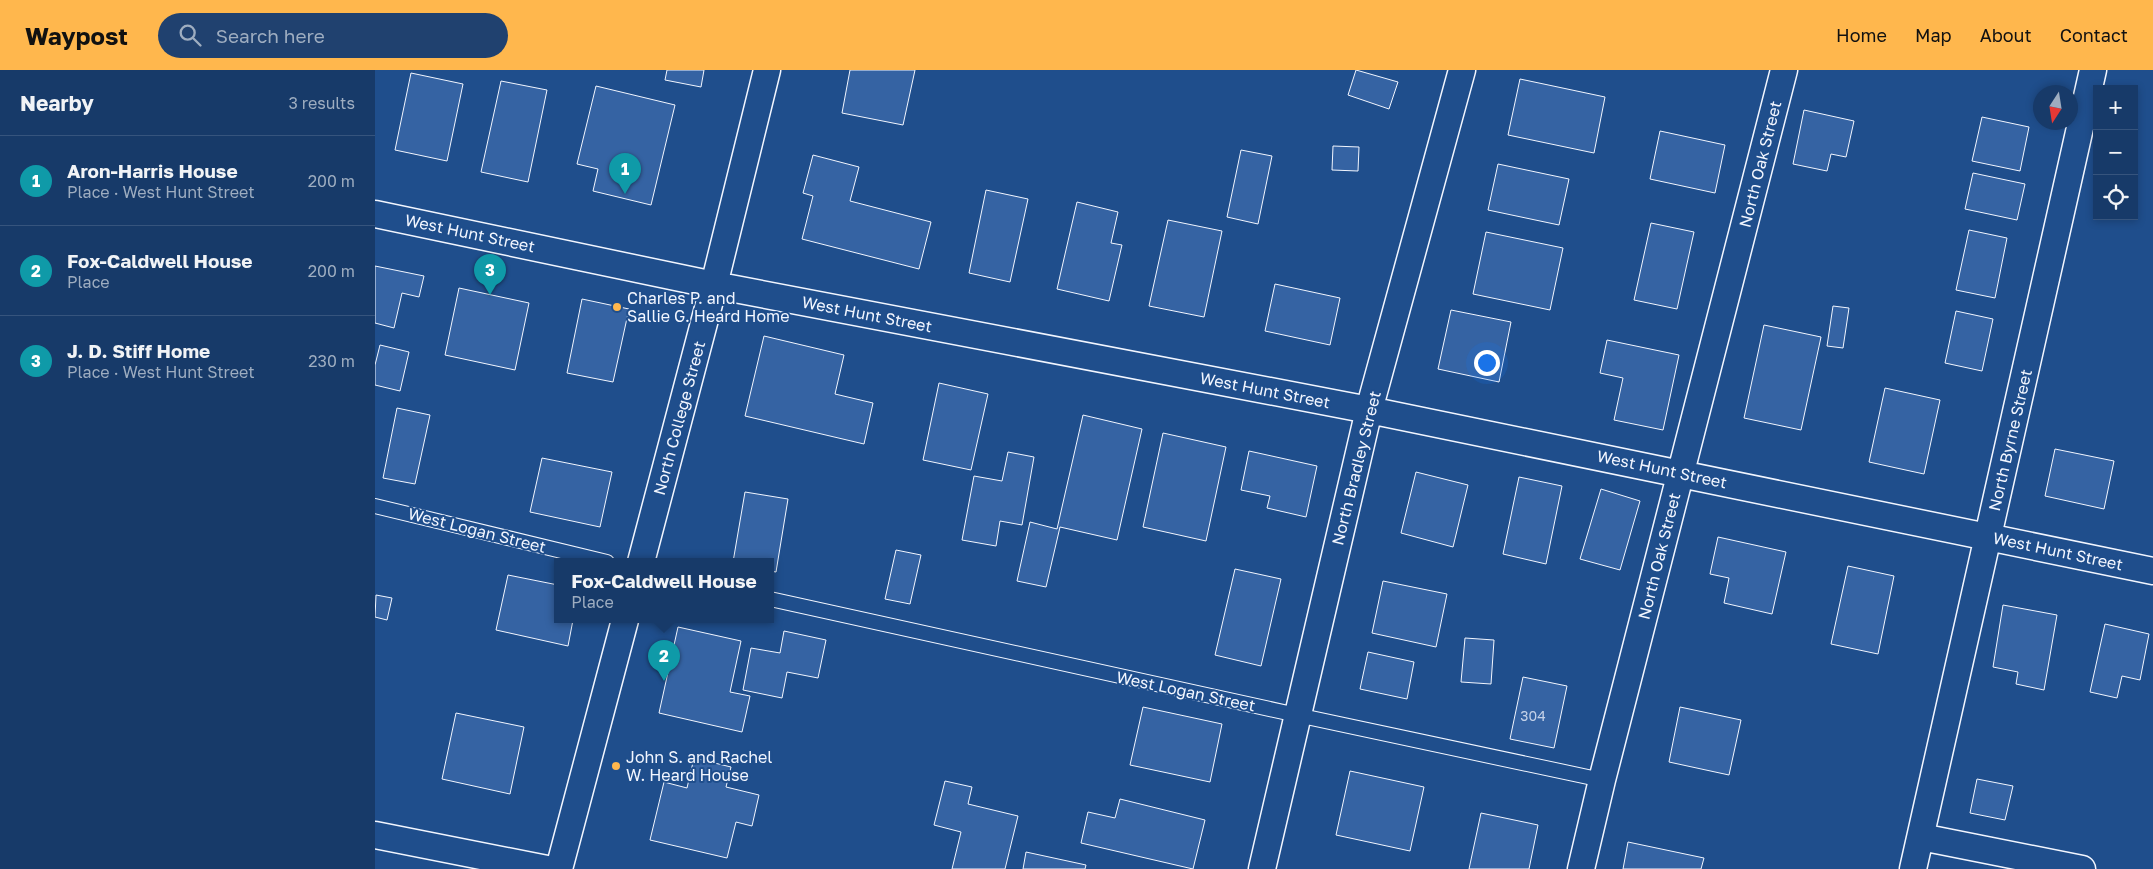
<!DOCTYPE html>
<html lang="en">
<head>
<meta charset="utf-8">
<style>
	body { margin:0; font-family:"Golos Text",sans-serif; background:#20416f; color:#f1f3f6 }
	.controls { position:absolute; right:15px; top:15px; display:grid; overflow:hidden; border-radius:0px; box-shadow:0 2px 8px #0003 }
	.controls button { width:45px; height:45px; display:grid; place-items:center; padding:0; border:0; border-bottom:1px solid #36547d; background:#173a69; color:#f1f3f6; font:25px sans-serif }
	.compass { position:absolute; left:1658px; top:15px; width:45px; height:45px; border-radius:50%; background:#173a69; box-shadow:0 2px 8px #0003; rotate:192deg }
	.you { position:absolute; left:1111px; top:292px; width:18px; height:18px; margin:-12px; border:4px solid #fff; border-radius:50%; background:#1a73e8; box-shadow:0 0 0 8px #1a73e833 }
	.badge { display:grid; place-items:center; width:32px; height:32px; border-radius:50%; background:#ffb74d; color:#fff; font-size:16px; font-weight:700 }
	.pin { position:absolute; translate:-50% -41px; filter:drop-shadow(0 1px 2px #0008) }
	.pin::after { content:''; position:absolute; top:26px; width:18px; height:15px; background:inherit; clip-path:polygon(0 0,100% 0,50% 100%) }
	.popup { position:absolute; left:179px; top:488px; width:220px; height:65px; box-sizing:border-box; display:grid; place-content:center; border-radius:0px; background:#173a69; filter:drop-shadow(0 1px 4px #0005); font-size:16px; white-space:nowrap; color:#9eadc0 }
	.popup b { font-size:19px; color:#f1f3f6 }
	.popup::after { content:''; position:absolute; left:50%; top:100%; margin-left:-10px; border:10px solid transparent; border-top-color:#173a69 }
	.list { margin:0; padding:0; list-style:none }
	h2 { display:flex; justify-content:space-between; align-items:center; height:65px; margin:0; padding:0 20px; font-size:21px }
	h2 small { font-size:16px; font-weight:400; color:#9eadc0 }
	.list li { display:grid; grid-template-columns:32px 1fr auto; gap:15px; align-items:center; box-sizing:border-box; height:90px; padding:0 20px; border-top:1px solid #36547d }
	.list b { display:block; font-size:19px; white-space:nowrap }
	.list p { margin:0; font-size:16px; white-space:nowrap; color:#9eadc0 }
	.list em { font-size:16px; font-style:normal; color:#9eadc0 }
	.icon { flex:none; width:28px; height:28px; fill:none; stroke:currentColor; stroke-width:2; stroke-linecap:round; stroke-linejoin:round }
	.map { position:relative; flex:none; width:1778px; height:799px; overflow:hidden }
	header { display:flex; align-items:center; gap:30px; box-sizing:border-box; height:70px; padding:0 25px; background:#ffb74d; color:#111 }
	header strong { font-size:24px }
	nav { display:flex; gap:28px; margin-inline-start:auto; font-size:18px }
	.search { width:350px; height:45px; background:#20416f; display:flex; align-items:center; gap:12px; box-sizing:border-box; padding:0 18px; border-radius:28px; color:#9eadc0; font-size:19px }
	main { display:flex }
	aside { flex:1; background:#173a69 }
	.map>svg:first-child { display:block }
	.building { fill:#3563a3; stroke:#f2f6ff }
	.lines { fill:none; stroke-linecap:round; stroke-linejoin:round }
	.lane-casing { stroke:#f2f6ff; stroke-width:16 }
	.street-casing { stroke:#f2f6ff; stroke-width:29 }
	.lane { stroke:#1f4e8c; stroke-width:14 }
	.street { stroke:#1f4e8c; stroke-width:26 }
	.poi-dot { fill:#ffb74d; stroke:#1f4e8c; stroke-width:2 }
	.labels { text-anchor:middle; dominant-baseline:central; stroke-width:4; stroke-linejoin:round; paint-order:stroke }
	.number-label { font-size:14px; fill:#c3d1e8 }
	.street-label { font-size:16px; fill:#f2f6ff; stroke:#1f4e8c }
	.poi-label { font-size:16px; fill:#f2f6ff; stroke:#1f4e8c; text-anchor:start }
</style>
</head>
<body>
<header>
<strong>Waypost</strong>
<div class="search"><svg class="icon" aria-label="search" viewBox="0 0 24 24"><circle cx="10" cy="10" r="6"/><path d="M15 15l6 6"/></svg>Search here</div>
<nav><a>Home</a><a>Map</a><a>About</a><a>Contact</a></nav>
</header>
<main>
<aside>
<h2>Nearby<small>3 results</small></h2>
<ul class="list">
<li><span class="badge" style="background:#0f9aa8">1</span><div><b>Aron-Harris House</b><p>Place · West Hunt Street</p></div><em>200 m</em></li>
<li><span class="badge" style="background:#0f9aa8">2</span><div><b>Fox-Caldwell House</b><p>Place</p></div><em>200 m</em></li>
<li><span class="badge" style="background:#0f9aa8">3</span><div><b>J. D. Stiff Home</b><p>Place · West Hunt Street</p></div><em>230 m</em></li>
</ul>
</aside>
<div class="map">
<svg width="1778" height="799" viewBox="0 0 1778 799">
	<rect width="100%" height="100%" fill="#1f4e8c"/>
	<!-- building -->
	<path class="building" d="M292,0H329L326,17L290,10Z
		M475,0H540L528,55L467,43Z
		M981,0L1023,12L1014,39L973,25Z
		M36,3L88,14L72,91L20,80Z
		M1145,9L1230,27L1219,83L1133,65Z
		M126,11L172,20L153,112L106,102Z
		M221,16L300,35L276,135L218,121L223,99L202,94Z
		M1429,40L1479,51L1471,87L1456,84L1452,101L1418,94Z
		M1607,47L1654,57L1645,101L1597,91Z
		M1285,61L1350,75L1340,123L1275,109Z
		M958,76L984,77L983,101L957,100Z
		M866,80L897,86L883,154L852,147Z
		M438,85L484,97L475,131L556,152L544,199L427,169L438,126L428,123Z
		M1123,94L1194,109L1184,155L1113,140Z
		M1598,103L1650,114L1642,150L1590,139Z
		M611,120L653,129L635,212L594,203Z
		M702,132L743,142L736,173L747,175L734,231L682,219Z
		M793,150L847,161L829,247L774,236Z
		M1276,153L1319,162L1302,239L1259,230Z
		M1594,160L1632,168L1620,228L1581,220Z
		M1111,162L1188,178L1175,240L1098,224Z
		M0,196L49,206L44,227L27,223L19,258L0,253Z
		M900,214L965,228L955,275L890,261Z
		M84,218L154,233L140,300L70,285Z
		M207,229L254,239L238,312L192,303Z
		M1458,236L1474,238L1468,278L1452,276Z
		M1076,240L1136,252L1124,312L1063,299Z
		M1581,241L1618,249L1607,301L1570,293Z
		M1389,255L1446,267L1426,360L1369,348Z
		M389,266L469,285L460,324L498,333L489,374L370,346Z
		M1232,270L1304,285L1288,360L1239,350L1248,308L1225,303Z
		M5,275L34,282L25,321L0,315V295Z
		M564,313L613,324L596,400L548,390Z
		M1510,318L1565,330L1549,404L1494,392Z
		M22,338L55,345L40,414L8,408Z
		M708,345L767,359L742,470L685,457L671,517L642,511L655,452L682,459Z
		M788,363L851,377L831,471L768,457Z
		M1680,379L1739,391L1729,439L1670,426Z
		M874,381L942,396L931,447L892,438L895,426L866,420Z
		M633,382L659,387L647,455L625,451L621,476L587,470L599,406L627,411Z
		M167,388L237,402L225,457L155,442Z
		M1041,402L1093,415L1078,477L1026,463Z
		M1144,407L1187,416L1171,494L1128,484Z
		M1226,419L1265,431L1245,500L1205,489Z
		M370,422L413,429L401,502L395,501V492H358Z
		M1343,467L1411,482L1397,544L1349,533L1354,508L1335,504Z
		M521,480L546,485L535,534L510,529Z
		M1473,496L1519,506L1503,584L1456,574Z
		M860,499L906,509L886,596L840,585Z
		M133,505L183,515V550H198L193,576L121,560Z
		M1008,511L1072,524L1061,577L997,563Z
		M1,525L17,528L12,550L0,547Z
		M1628,535L1682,545L1669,620L1641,614L1643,602L1618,597Z
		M1730,554L1774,564L1765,610L1747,606L1742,628L1715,622Z
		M303,557L366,571L355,622L375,626L367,662L284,643Z
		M409,561L451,570L443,608L412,602L407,628L368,620L376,578L405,583Z
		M1090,568L1119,570L1116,614L1086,612Z
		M993,582L1039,592L1032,629L985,619Z
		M1148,607L1192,616L1179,678L1135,669Z
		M768,637L847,654L835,712L755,695Z
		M1305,637L1366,650L1354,705L1294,692Z
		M81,643L149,657L135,724L67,709Z
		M319,688L356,697L351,717L384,725L377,756L361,752L352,788L275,770L289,712L312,718Z
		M975,701L1049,717L1035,781L961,765Z
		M1602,709L1638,716L1630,750L1595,743Z
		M570,711L597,717L593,734L643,746L630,799H577L586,762L559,755Z
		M745,729L830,750L818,799L706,773L713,742L740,748Z
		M1106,743L1163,755L1154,799H1094Z
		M1253,772L1329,788L1326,799H1248Z
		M651,782L711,795L710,799H648Z"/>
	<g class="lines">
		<defs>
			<path id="lane" d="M0,436L232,492
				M395,529L922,645L1227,710"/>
			<path id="street" d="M0,144L339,215L994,340L1778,501
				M266,492L339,215L392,0
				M0,765L172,799
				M1546,767L1707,799
				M184,799L250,550
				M887,799L994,340L1087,0
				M1206,799L1227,710L1409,0
				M1538,799L1718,0"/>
		</defs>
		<!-- lane casing -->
		<use href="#lane" class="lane-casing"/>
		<!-- street casing -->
		<use href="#street" class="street-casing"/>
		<!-- lane -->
		<use href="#lane" class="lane"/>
		<!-- street -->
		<use href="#street" class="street"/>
	</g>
	<!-- markers -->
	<g class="poi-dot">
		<circle cx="242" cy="237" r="5"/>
		<circle cx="241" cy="696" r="5"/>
	</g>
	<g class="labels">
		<!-- number labels -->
		<g class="number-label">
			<text x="1158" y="645">304</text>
		</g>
		<!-- street labels -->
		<g class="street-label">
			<text transform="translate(1385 94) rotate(-76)">North Oak Street</text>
			<text transform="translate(95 163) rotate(12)">West Hunt Street</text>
			<text transform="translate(492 244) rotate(11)">West Hunt Street</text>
			<text transform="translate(890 320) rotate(11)">West Hunt Street</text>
			<text transform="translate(304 348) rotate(-75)">North College Street</text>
			<text transform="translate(1635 370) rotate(-77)">North Byrne Street</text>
			<text transform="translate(981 398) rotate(-76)">North Bradley Street</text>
			<text transform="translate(1287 399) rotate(12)">West Hunt Street</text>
			<text transform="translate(102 460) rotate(14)">West Logan Street</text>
			<text transform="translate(1683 481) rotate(12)">West Hunt Street</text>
			<text transform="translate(1284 486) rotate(-76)">North Oak Street</text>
			<text transform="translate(811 621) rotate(12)">West Logan Street</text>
		</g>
		<!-- poi labels -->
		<g class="poi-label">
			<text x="252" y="228">Charles P. and<tspan x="252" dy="18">Sallie G. Heard Home</tspan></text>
			<text x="251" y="687">John S. and Rachel<tspan x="251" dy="18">W. Heard House</tspan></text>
		</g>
	</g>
</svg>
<div class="controls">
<button>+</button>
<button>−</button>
<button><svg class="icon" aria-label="locate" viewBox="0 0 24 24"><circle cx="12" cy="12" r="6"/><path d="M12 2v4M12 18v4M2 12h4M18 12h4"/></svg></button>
</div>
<svg class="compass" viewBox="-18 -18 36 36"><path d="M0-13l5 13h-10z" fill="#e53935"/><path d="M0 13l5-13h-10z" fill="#9eadc0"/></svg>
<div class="you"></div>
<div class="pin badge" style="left:250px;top:124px;background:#0f9aa8">1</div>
<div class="pin badge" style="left:289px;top:611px;background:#0f9aa8">2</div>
<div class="popup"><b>Fox-Caldwell House</b>Place</div>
<div class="pin badge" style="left:115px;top:225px;background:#0f9aa8">3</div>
</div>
</main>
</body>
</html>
